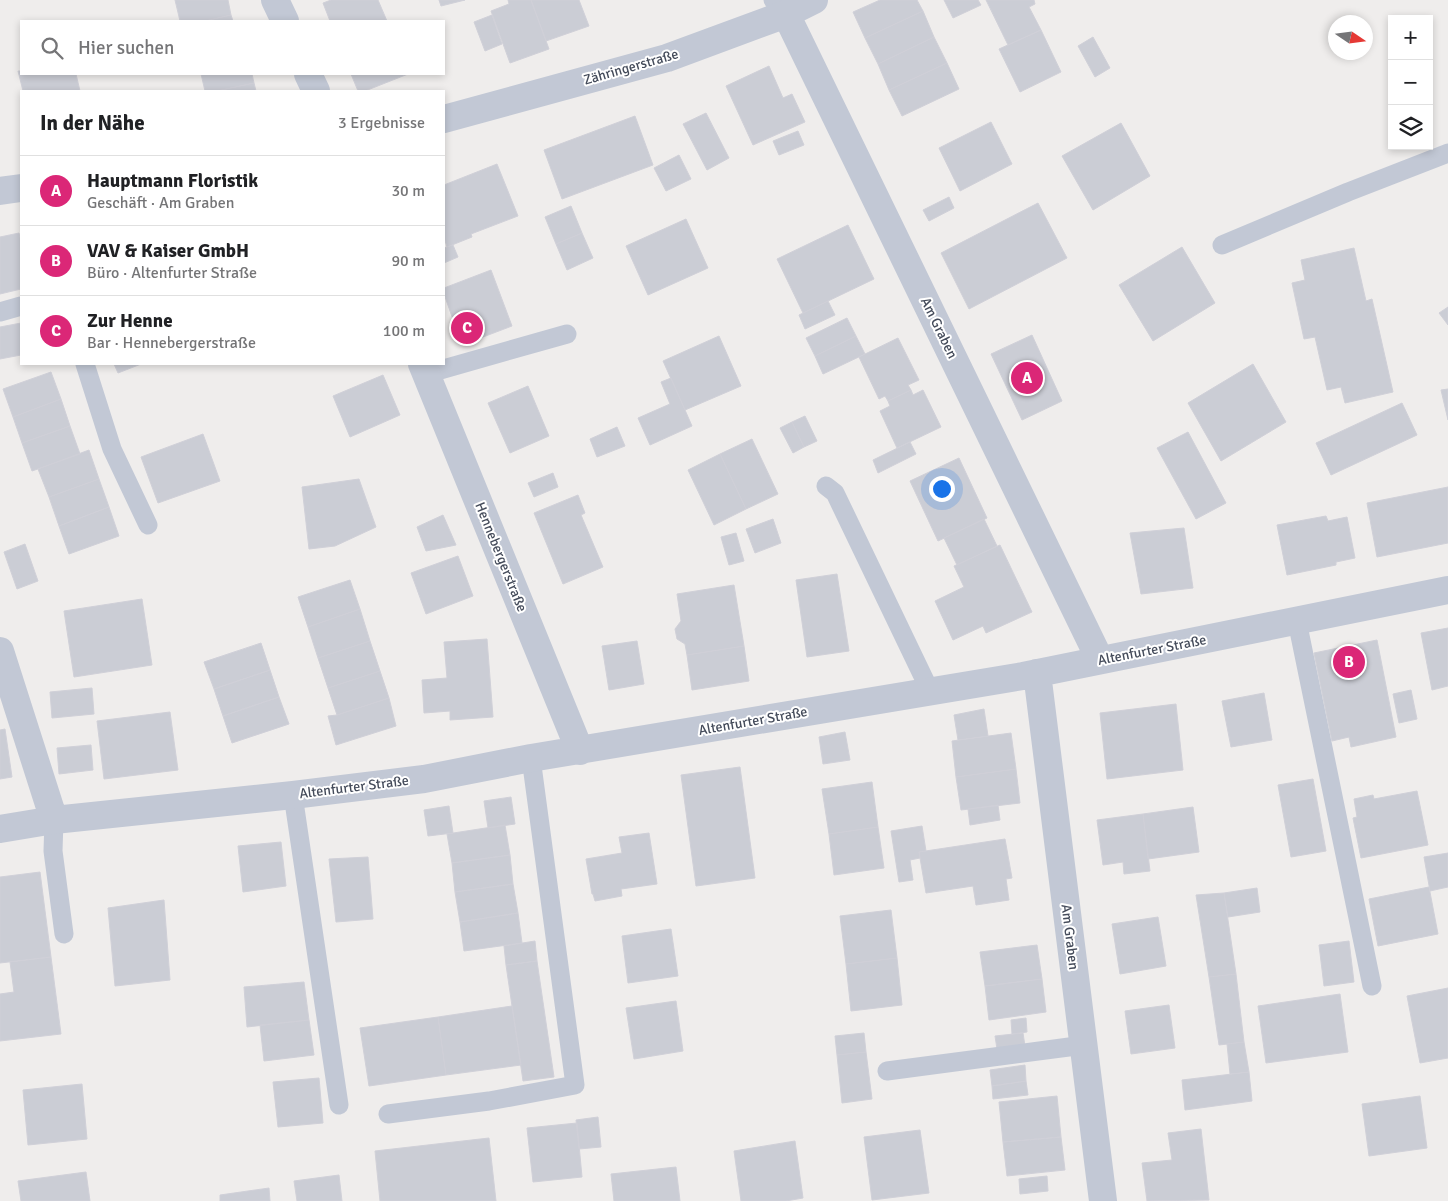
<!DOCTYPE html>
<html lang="de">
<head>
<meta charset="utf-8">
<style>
	body { margin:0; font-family:Signika,sans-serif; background:#f2f2f2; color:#202124 }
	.controls { position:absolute; right:15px; top:15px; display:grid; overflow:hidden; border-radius:0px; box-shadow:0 2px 8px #0003 }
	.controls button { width:45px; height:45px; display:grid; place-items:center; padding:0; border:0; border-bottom:1px solid #e0e0e0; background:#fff; color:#202124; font:25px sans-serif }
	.compass { position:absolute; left:1328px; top:15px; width:45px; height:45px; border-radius:50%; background:#fff; box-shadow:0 2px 8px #0003; rotate:103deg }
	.you { position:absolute; left:941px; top:488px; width:18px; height:18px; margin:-12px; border:4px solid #fff; border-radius:50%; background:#1a73e8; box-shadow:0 0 0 8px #1a73e833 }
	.badge { display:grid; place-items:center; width:32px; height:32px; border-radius:50%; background:#db2777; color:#fff; font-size:16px; font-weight:700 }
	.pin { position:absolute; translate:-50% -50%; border:2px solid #fff; box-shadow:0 1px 5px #0006 }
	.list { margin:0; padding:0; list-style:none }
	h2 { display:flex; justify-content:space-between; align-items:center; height:65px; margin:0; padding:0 20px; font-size:21px }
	h2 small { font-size:16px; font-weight:400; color:#757577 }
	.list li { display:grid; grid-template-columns:32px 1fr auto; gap:15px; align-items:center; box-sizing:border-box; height:70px; padding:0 20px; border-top:1px solid #e0e0e0 }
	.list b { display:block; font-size:19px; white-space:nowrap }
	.list p { margin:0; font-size:16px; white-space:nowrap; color:#757577 }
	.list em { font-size:16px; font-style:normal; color:#757577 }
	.icon { flex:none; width:28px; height:28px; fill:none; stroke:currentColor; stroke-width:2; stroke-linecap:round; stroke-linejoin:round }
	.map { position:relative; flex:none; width:1448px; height:1201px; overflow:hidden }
	.search { position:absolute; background:#fff; box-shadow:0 2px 8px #0003; left:20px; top:20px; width:425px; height:55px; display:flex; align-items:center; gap:12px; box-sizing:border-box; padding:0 18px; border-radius:0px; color:#757577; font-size:19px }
	.panel { position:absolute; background:#fff; box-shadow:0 2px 8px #0003; left:20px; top:90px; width:425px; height:275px; border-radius:0px }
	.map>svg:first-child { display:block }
	.building { fill:#cbcdd5; stroke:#d0d0d8 }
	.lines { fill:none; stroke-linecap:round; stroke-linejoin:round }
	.lane { stroke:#c2c8d5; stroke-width:19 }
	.street { stroke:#c2c8d5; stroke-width:28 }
	.labels { text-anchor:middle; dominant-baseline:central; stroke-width:4; stroke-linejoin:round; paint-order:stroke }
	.street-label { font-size:14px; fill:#444b5a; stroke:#fff }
</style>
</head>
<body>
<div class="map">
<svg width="1448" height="1201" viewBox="0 0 1448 1201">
	<rect width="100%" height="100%" fill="#efedec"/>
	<!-- building -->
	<path class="building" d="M175,0H228L231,15L205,21H180Z
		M331,0H378L387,21H330L323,3Z
		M439,0H465L441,6Z
		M508,0H531L549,49L510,63L491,11L509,4Z
		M531,0H579L589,26L546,41Z
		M880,0H917L923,11L865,38L853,12Z
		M944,0H978L981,5L953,18Z
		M986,0H1034L1035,4L1029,7L1041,30L1008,45Z
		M923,11L934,37L878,64L865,38Z
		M231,15L233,21H205Z
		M492,15L502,44L485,51L474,22Z
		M1041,30L1061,72L1020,92L999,49Z
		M934,37L947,63L889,90L878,64Z
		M1093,37L1110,68L1095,77L1078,46Z
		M947,63L959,89L902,116L889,90Z
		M769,66L783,98L792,94L805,122L753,145L726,86Z
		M18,71H21V74H76L80,91H23Z
		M201,74H252L254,83L217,91H205Z
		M351,74H408L365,91H358Z
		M254,83L256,91H217Z
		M706,113L729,158L707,170L683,124Z
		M635,116L653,165L562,199L544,150Z
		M991,122L1012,164L960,191L939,148Z
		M1121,123L1150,176L1093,210L1062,156Z
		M798,131L804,145L779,155L773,141Z
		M679,155L691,179L666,191L654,168Z
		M497,164L518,216L471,234L472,237L447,247L444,237V185Z
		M949,197L954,208L929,221L923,210Z
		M1038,203L1067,258L969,309L941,253Z
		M571,206L582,233L556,244L545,217Z
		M686,219L708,268L648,295L626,246Z
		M848,225L874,279L803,313L777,259Z
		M19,233L21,242V289L0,294V237Z
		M582,233L593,258L567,270L556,244Z
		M453,245L458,257L444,263V248Z
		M1182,247L1215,303L1153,341L1119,285Z
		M1354,248L1366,301L1372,299L1393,392L1345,403L1341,387L1327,390L1315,337L1304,339L1292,283L1305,280L1301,260Z
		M491,270L512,326L462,345L444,294V288Z
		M828,301L835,315L805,329L799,315Z
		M1448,307V325L1439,313Z
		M847,318L856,336L815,356L806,338Z
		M21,323V355L0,359V327Z
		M1032,335L1062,401L1022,420L991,354Z
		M719,336L741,386L685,410L663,361Z
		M856,336L865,354L823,374L815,356Z
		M898,338L919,380L908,385L911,390L888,401L885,396L879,399L859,357Z
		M114,364H141L118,373Z
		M1253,364L1286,422L1221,461L1188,403Z
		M51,372L61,399L13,417L3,389Z
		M383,375L400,415L350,437L333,396Z
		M671,378L692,426L650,445L638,418L670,404L661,382Z
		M528,386L549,436L510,453L488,403Z
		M1448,389V420L1441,390Z
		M911,390L913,395L923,390L941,427L897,448L880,411L890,406L888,401Z
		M61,399L70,426L22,443L13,417Z
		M1402,403L1417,435L1331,475L1316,443Z
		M805,416L817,441L804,447L792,422Z
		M792,422L804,447L793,453L780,428Z
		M70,426L80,454L32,471L22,443Z
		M617,427L625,446L597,457L590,439Z
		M1188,432L1226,503L1196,519L1157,448Z
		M203,434L220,481L158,503L141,457Z
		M752,439L778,494L746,509L720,454Z
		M910,442L916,454L878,473L873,460Z
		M89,450L99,479L49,497L38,469Z
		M720,454L746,509L714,525L688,470Z
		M959,458L987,518L938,541L910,481Z
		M553,473L558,487L534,497L528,483Z
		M99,479L109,507L59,526L49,497Z
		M359,479L376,527L335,546L309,549L302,487Z
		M1448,487V543L1377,557L1367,503Z
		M578,495L585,513L581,515L603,567L563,584L534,513Z
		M109,507L119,536L69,554L59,526Z
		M443,515L456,545L426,551L417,527Z
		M1326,516L1328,521L1347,517L1355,558L1336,562V565L1287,575L1277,525Z
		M773,519L781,543L755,553L746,529Z
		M984,519L997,546L957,565L944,538Z
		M1184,528L1193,588L1141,594L1130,533Z
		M736,533L744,561L729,565L721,537Z
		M25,544L38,581L17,589L4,552Z
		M1000,545L1032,612L986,633L983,626L953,640L935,601L964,587L954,566Z
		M458,556L473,596L426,614L411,573Z
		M837,574L849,651L807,657L796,580Z
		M350,580L360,609L308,627L298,597Z
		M734,585L744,646L687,655L685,644L677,639L675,629L681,621L677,594Z
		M142,599L152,665L74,677L64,611Z
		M360,609L370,641L318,658L308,627Z
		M1448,628V686L1432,690L1421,633Z
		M487,639L493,717L450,720V711L424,713L422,680L447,678L444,642Z
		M1377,640L1396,737L1351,747L1349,737L1332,741L1314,653Z
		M370,641L380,671L328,688L318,658Z
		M637,641L644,684L609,690L602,646Z
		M261,643L270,670L214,689L204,662Z
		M744,646L749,681L692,690L687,655Z
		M270,670L279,697L223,716L214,689Z
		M380,671L389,698L337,715L328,688Z
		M92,688L94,714L52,718L50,692Z
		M1411,690L1417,719L1399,723L1393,694Z
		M1264,693L1272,740L1231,747L1222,701Z
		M279,697L289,724L232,743L223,716Z
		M389,698L396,726L336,745L328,716L337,715Z
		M1176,704L1183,770L1107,779L1100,713Z
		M984,709L988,736L958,740L954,715Z
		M170,712L178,770L104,779L97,721Z
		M5,729L12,777L0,779V730Z
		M845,732L850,760L823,764L819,737Z
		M1011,733L1016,769L956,777L952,741Z
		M91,745L93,770L59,774L57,748Z
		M740,767L755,878L696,886L681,775Z
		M1016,769L1020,803L961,810L956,777Z
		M1313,779L1326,851L1291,857L1278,785Z
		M872,782L878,827L829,834L822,789Z
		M1417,791L1428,845L1361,858L1353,818L1357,817L1354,799L1373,795L1374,799Z
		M511,797L515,824L488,828L484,801Z
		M998,805L1000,820L970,825L968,809Z
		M449,806L453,833L428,836L424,810Z
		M1193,807L1199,852L1148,859L1143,814Z
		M1143,814L1150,871L1124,874L1123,862L1103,865L1097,820Z
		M505,825L510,855L452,863L447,834Z
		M922,826L926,851L919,852L920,858L910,860L913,880L899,882L891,831Z
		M878,827L884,868L834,875L829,834Z
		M649,833L657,884L621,889L622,896L595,901L593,894H592L586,859L622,853L619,837Z
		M1005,839L1012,878L1006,879L1009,900L976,905L973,886L926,893L919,852Z
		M281,842L286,886L243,892L238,846Z
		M1448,853V887L1430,891L1424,857Z
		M510,855L513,884L455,892L452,863Z
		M368,857L373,919L336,922L329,859Z
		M40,872L51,957L0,963V877Z
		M513,884L518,913L460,922L455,892Z
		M1429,887L1438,934L1378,946L1369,899Z
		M1257,888L1260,912L1228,917L1224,893Z
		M1224,893L1236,974L1209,977L1196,895Z
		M164,900L170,980L115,986L108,908Z
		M891,910L897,958L846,964L840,916Z
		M518,913L522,943L464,951L460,922Z
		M1158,917L1166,966L1120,974L1112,924Z
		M671,929L678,976L628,983L622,936Z
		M535,941L537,961L506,965L504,946Z
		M1349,941L1354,982L1324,986L1319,945Z
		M1037,945L1042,979L985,986L980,952Z
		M51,957L61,1034L0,1041V994L14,992L10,962Z
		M897,958L902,1005L851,1011L846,964Z
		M537,961L554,1077L523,1081L506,965Z
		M1236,974L1244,1042L1219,1045L1209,977Z
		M1042,979L1046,1012L989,1020L985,986Z
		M304,982L309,1020L247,1027L244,987Z
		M1448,988V1058L1420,1063L1407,996Z
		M1340,994L1348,1052L1266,1063L1258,1006Z
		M676,1001L683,1051L634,1059L626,1008Z
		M1169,1005L1175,1048L1131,1054L1125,1011Z
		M512,1006L521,1065L446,1075L438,1017Z
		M438,1017L446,1075L369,1086L360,1028Z
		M1026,1018L1027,1032L1012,1034L1011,1020Z
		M309,1020L314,1055L264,1061L260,1025Z
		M864,1033L866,1052L837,1055L835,1036Z
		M1023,1033L1025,1046L997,1049L995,1036Z
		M1244,1042L1249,1072L1230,1074L1227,1044Z
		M866,1052L872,1099L842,1103L837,1055Z
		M1025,1065L1026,1081L992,1086L990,1070Z
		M1249,1072L1252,1101L1185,1110L1182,1080Z
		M319,1078L323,1123L278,1127L273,1082Z
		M1026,1081L1028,1095L993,1099L992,1086Z
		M82,1084L87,1139L28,1145L23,1090Z
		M1057,1096L1061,1137L1003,1142L999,1102Z
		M1420,1096L1427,1148L1369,1156L1362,1104Z
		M598,1117L601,1147L579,1149L576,1120Z
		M577,1123L582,1177L533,1182L527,1128Z
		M1201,1129L1209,1200L1147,1201L1142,1163L1172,1160L1168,1133Z
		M920,1130L929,1193L872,1200L864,1137Z
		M1061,1137L1065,1170L1007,1176L1003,1142Z
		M489,1138L496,1201H380L375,1151Z
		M795,1141L803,1198L786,1201H741L734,1151Z
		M676,1167L680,1201H614L611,1174Z
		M86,1172L90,1201H21L18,1181Z
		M339,1175L342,1201H297L294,1181Z
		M1047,1176L1048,1191L1020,1194L1019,1179Z
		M269,1188L270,1201H220V1195Z"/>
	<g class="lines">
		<!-- lane -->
		<path class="lane" d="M773,0L786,14
			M1222,245L1348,192L1448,153
			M0,312L21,306
			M85,364L112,449L148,525
			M426,374L567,334
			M826,486L835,493L930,691
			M1297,621L1372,986
			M293,795L339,1105
			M54,820L53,851L64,934
			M887,1071L1084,1045
			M388,1114L489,1101L575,1085L531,758"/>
		<!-- street -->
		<path class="street" d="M275,0L285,21
			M786,14L1100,660
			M308,74L316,91
			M444,119L667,58L786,14L814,0
			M0,191L21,188
			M422,364L580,751
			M0,651L54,820
			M1037,673L1103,1201
			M0,829L54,820L293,795L424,779L531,758L1023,676L1448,590"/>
	</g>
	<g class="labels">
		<!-- street labels -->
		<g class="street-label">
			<text transform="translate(631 67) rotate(-16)">Zähringerstraße</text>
			<text transform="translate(939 328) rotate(64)">Am Graben</text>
			<text transform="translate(501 557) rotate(68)">Hennebergerstraße</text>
			<text transform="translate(1152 650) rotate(-11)">Altenfurter Straße</text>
			<text transform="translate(753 721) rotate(-10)">Altenfurter Straße</text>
			<text transform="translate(354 787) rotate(-7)">Altenfurter Straße</text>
			<text transform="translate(1070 937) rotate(83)">Am Graben</text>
		</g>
	</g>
</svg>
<div class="controls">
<button>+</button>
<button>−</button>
<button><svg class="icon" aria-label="layers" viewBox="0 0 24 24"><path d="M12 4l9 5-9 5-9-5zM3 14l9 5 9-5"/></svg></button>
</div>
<svg class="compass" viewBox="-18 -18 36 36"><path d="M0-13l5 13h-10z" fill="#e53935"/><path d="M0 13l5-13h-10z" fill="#757577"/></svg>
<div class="you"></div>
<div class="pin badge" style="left:1027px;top:378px">A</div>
<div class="pin badge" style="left:1349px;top:662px">B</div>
<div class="pin badge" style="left:467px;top:328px">C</div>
<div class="search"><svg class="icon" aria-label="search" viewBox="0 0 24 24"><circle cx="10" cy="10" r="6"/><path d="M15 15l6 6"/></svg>Hier suchen</div>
<section class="panel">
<h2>In der Nähe<small>3 Ergebnisse</small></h2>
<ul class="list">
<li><span class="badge">A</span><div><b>Hauptmann Floristik</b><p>Geschäft · Am Graben</p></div><em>30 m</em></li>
<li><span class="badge">B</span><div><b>VAV &amp; Kaiser GmbH</b><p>Büro · Altenfurter Straße</p></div><em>90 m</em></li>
<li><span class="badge">C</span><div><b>Zur Henne</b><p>Bar · Hennebergerstraße</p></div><em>100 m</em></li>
</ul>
</section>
</div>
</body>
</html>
